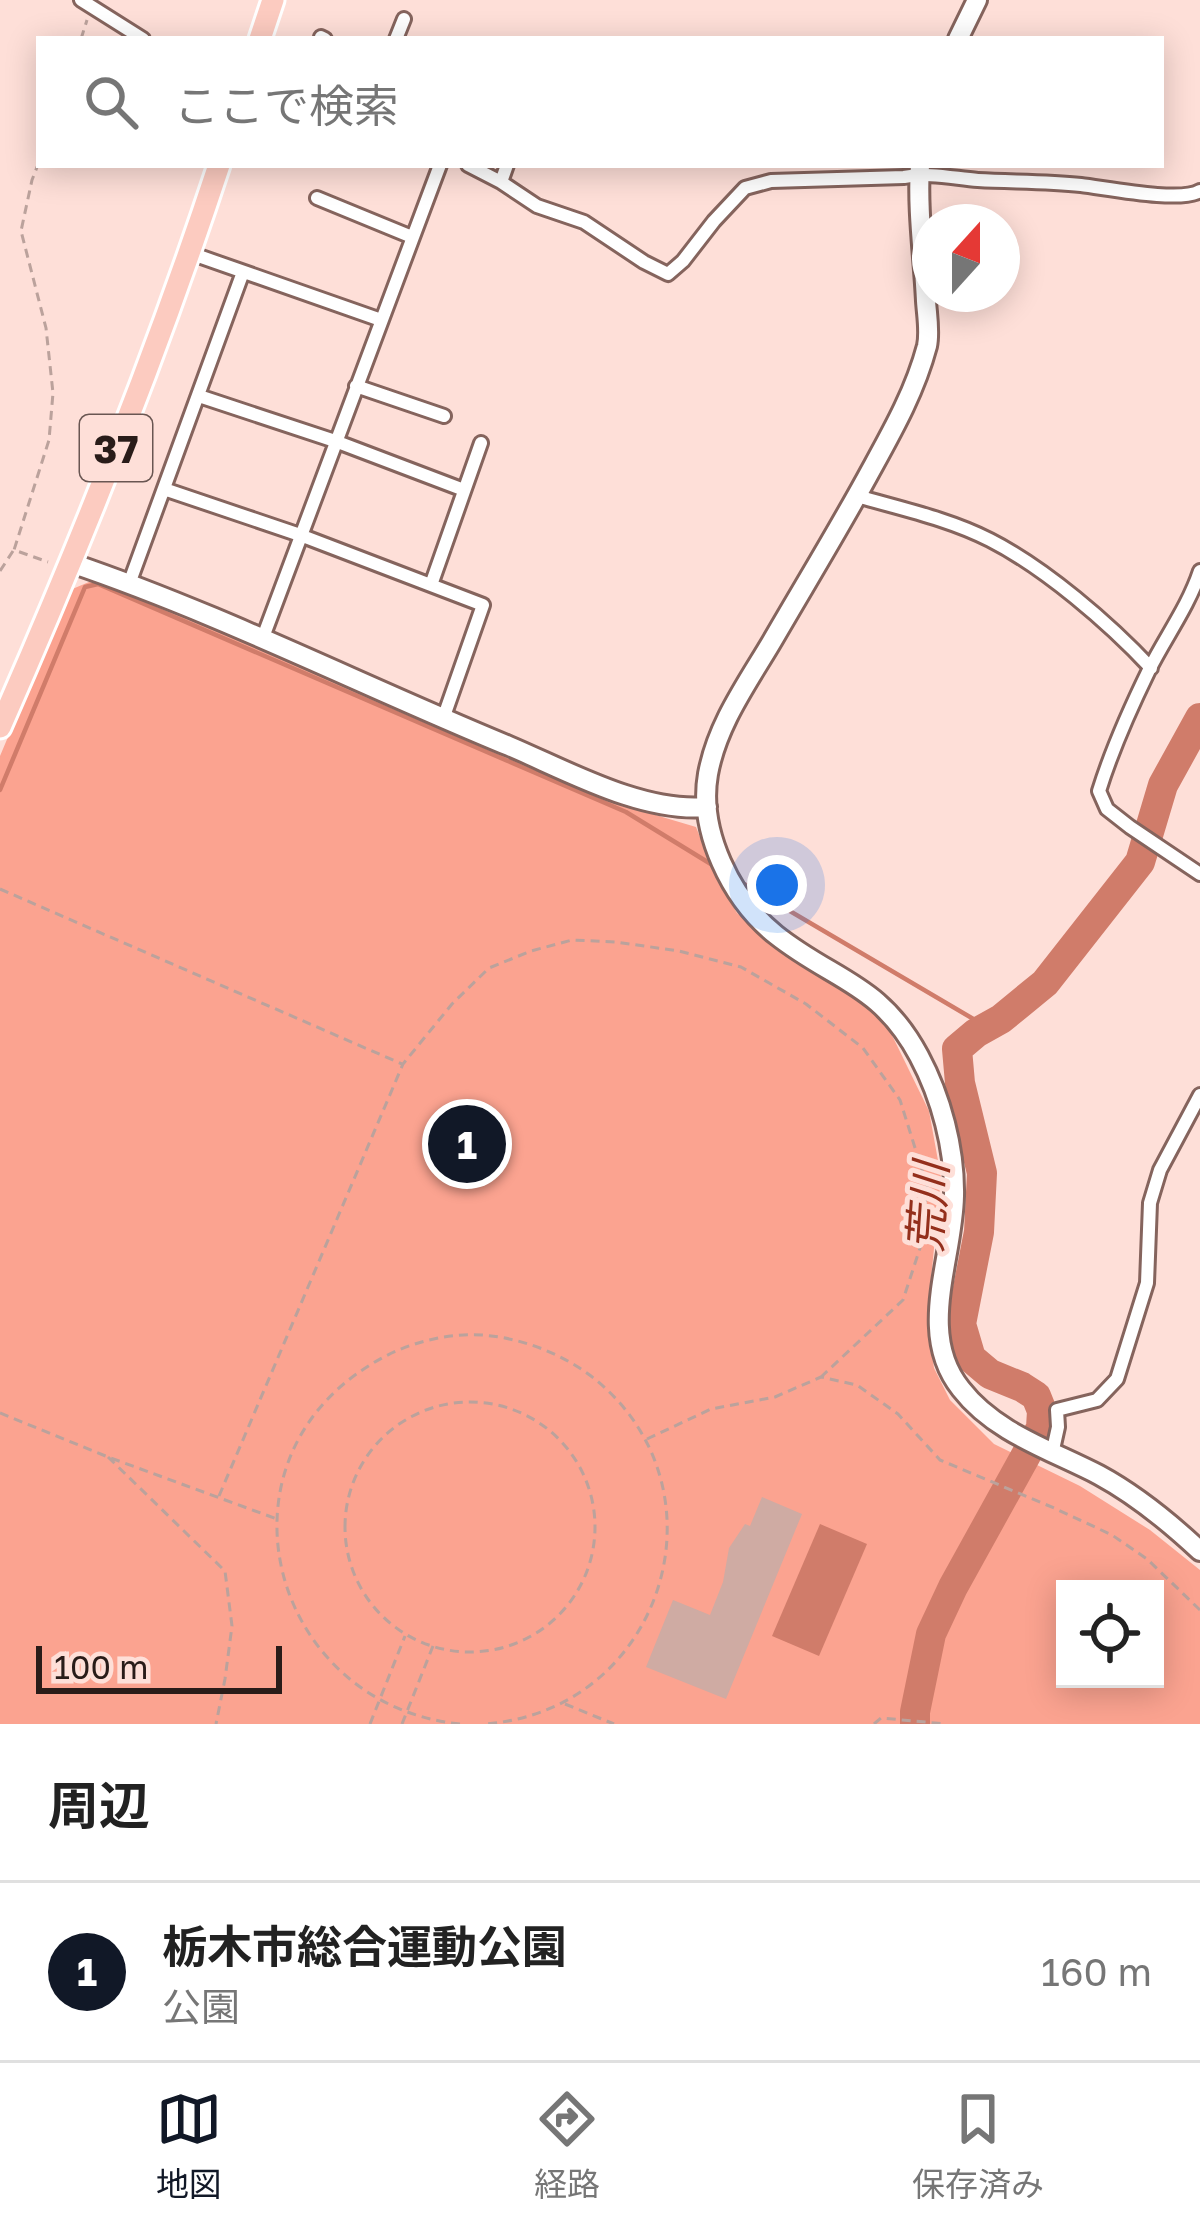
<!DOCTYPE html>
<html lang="ja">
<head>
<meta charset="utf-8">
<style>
	body { margin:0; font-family:"Golos Text","Noto Sans JP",sans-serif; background:#f2f2f2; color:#222 }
	.controls { position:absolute; right:36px; bottom:36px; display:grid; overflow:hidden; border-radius:0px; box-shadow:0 6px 30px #0003 }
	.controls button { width:108px; height:108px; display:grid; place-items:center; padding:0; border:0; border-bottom:3px solid #e0e0e0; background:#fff; color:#222; font:60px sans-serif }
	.compass { position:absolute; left:912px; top:204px; width:108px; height:108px; border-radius:50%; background:#fff; box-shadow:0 6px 30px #0003; rotate:21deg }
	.scale { position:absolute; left:36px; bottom:30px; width:246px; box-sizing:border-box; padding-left:12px; border:6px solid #291c19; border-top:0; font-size:33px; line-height:42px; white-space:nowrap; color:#291c19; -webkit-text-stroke:9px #fedfd8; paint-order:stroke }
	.you { position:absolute; left:777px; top:885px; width:42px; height:42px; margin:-30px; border:9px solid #fff; border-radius:50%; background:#1a73e8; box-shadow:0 0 0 18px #1a73e833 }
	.badge { display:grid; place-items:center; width:78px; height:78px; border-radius:50%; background:#111827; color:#fff; font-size:39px; font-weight:700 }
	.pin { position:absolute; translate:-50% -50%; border:6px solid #fff; box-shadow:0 3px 12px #0006 }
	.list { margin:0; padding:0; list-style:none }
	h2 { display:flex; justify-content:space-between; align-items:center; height:156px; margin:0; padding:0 48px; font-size:51px }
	h2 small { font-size:39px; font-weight:400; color:#767676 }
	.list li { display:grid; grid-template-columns:78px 1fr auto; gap:36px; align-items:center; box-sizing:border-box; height:180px; padding:0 48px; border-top:3px solid #e0e0e0 }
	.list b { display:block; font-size:45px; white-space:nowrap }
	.list p { margin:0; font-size:39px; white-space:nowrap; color:#767676 }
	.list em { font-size:39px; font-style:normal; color:#767676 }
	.icon { flex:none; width:66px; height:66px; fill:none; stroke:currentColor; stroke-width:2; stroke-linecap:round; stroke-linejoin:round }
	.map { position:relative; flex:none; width:1200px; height:1724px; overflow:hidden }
	.search { position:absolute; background:#fff; box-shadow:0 6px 30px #0003; left:36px; right:36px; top:36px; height:132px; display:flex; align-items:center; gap:30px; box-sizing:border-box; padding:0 42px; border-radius:0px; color:#767676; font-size:45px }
	.sheet { height:336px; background:#fff }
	nav { display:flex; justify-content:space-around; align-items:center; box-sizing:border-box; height:168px; border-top:3px solid #e0e0e0; background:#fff; font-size:33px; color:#767676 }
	nav a { display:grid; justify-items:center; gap:6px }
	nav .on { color:#111827 }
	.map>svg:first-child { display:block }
	.green { fill:#fba390; fill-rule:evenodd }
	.water { fill:#d07c6a }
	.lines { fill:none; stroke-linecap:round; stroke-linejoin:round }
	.stream { stroke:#d07c6a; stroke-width:4.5 }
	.river { stroke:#d07c6a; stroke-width:30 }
	.building { fill:#cfaba3 }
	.street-casing { stroke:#85645d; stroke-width:18 }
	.secondary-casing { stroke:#85645d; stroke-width:24 }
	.primary-casing { stroke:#fff; stroke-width:27 }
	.path { stroke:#bba29c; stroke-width:3; stroke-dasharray:9 6; stroke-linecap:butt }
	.street { stroke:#fff; stroke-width:12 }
	.secondary { stroke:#fff; stroke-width:18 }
	.primary { stroke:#fccbc0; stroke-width:21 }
	.labels { text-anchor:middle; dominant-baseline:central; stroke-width:10; stroke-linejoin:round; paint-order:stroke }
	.shield { fill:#fedfd8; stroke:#695652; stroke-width:3 }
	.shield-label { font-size:39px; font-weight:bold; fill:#291c19 }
	.water-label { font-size:45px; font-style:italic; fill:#942f1c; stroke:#fedfd8 }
</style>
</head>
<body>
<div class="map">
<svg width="1200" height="1724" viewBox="0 0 1200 1724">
	<rect width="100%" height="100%" fill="#fedfd8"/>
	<!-- green -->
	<path class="green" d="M104,581L632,808L696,827L718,882L737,913L786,952L847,990L888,1027L929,1111L941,1177L927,1320L934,1368L950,1400L994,1444L1080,1486L1150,1530L1200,1570V1724H0V756L70,590L89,582ZM1065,1589H1155V1679H1065Z"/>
	<!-- water -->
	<path class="water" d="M820,1524L867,1544L819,1656L772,1636Z"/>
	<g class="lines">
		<!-- stream -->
		<path class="stream" d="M0,790L85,587L98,584L626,812L719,869
			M739,881L987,1027"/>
		<!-- river -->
		<path class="river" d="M915,1724V1712L931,1634L953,1587L1041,1428L1042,1411L1036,1396L1022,1387L990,1374L971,1358L961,1324L979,1232L982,1173L960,1083L957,1049L976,1033L1001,1019L1045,983L1140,862L1163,785L1200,718"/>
	</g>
	<!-- building -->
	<path class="building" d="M762,1497L802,1514L726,1699L646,1667L673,1600L710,1615L723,1582L729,1548L745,1524L750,1526Z"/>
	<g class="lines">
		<defs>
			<path id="street" d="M81,0L143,39
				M321,37L325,39
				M396,39L404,19
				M468,165L501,182L507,165
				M501,182L537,206L584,222L644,262L668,274L683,261L714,221L745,188L771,181L904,177C929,172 953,178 978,180C1012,182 1047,181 1081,185C1107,188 1180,203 1200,191
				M317,198L412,237
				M190,253L381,320
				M356,386L444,416
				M199,396L335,441L464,490
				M164,489L300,535L483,605L443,719
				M857,496C902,509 949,519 990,540C1045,568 1109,623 1151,668
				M1200,571C1188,607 1166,636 1149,670C1130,709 1112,749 1099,791L1107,809L1130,827L1200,874
				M129,584L243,272
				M431,585L481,443
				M262,640L440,165
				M1052,1454L1058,1427L1057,1410L1097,1400L1117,1379L1147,1283L1150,1203L1160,1170L1200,1095"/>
			<path id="secondary" d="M958,39L977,0
				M920,165C917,210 924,257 926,301C927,316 930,332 927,346C915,391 893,430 871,470C839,529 804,586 771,643C746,685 717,725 708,774C698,831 731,899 776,935C834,981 880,983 919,1056C941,1097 955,1149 954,1196C953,1260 916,1333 961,1389C995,1433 1051,1450 1099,1475C1136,1495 1169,1522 1200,1551
				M71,563C221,614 363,686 509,746C568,771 642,813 707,807"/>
			<path id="primary" d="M260,39L273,0
				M0,727C81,543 156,356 219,165"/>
		</defs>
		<!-- street casing -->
		<use href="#street" class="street-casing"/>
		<!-- secondary casing -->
		<use href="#secondary" class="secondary-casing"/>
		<!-- primary casing -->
		<use href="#primary" class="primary-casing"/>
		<!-- path -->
		<path class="path" d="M81,39L87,20
			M39,162L32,180L21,231L46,328L53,393L49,440L14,550L48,562
			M0,571L13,551
			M0,889L402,1064
			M345 1527a125 125 0 1 1 250 0a125 125 0 1 1-250 0Z
			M0,1413L108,1457L277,1519
			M647,1439L711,1409L775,1397L821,1377L857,1385L898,1414L940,1460L1054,1508L1112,1535L1147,1559L1200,1610
			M108,1457L225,1571L232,1626L225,1679L216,1724
			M219,1496L403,1064L452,1004L489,968L531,951L572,940L616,942L679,951L741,967L806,1004L863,1048L900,1100L927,1186L921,1245L903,1300L821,1377
			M565,1704L614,1724
			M370,1724L405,1636
			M402,1724L433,1646
			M460,1724C273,1705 206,1466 370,1365C403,1344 443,1333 482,1335C522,1338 560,1353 591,1376C734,1487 663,1712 484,1724
			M874,1724L881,1718L946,1724"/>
		<!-- street -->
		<use href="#street" class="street"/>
		<!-- secondary -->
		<use href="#secondary" class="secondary"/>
		<!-- primary -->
		<use href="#primary" class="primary"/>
	</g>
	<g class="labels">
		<!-- shield labels -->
		<rect class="shield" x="80" y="415" width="72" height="66" rx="9"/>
		<g class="shield-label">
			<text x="116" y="448">37</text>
		</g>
		<!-- water labels -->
		<g class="water-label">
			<text transform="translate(927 1207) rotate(-86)">荒川</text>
		</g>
	</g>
</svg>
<div class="controls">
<button><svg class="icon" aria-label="locate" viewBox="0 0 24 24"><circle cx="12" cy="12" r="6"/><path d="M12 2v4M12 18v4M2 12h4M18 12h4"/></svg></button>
</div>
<svg class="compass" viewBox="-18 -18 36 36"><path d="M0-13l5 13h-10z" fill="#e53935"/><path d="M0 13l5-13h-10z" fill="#767676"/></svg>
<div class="scale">100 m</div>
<div class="you"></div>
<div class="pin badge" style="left:467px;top:1144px">1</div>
<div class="search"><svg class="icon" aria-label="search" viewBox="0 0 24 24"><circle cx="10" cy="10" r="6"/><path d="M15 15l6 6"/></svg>ここで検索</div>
</div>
<section class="sheet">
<h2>周辺<small></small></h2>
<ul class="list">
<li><span class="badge">1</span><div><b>栃木市総合運動公園</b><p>公園</p></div><em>160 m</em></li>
</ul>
</section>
<nav>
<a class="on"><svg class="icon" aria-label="map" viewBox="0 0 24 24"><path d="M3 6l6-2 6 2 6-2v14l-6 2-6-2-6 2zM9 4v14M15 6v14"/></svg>地図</a>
<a><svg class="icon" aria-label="directions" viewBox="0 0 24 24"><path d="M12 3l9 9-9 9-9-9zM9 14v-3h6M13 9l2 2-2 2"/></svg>経路</a>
<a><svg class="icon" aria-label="saved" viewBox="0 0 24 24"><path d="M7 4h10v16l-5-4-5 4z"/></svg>保存済み</a>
</nav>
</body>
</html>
